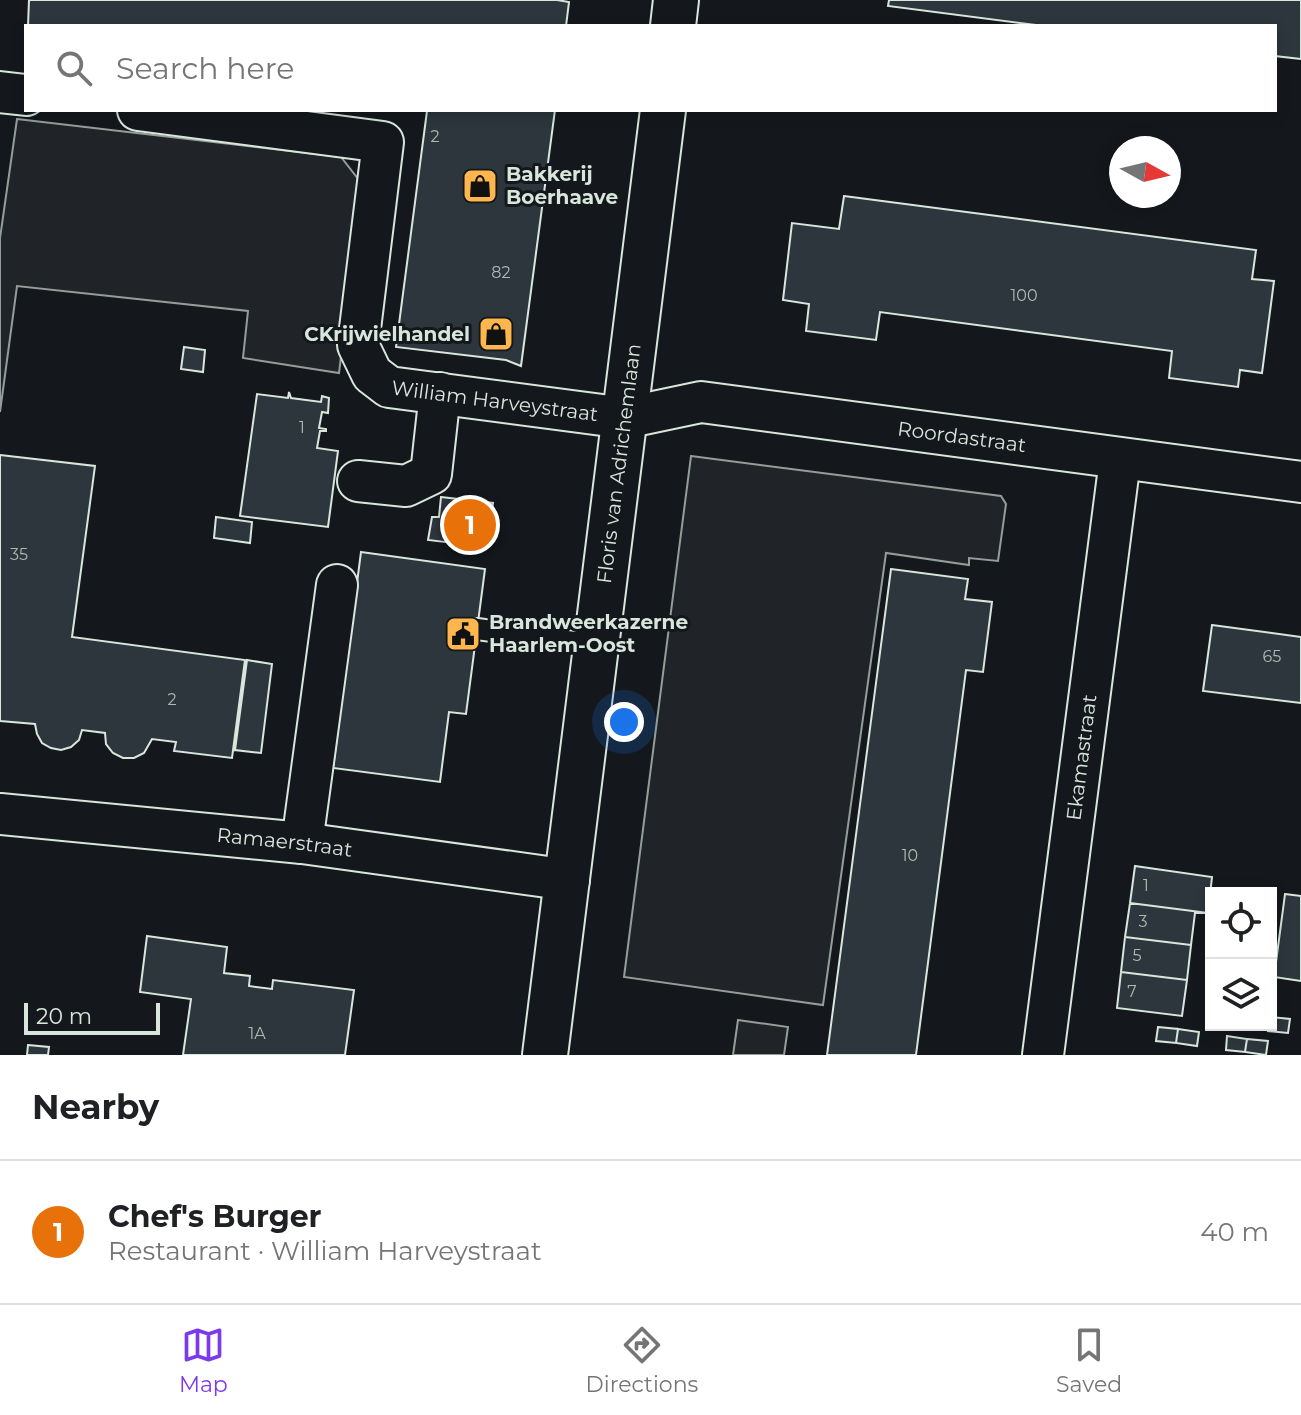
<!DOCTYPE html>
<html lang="en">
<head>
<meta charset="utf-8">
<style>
	body { margin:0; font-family:Montserrat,sans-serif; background:#f2f2f2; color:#202124 }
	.controls { position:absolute; right:24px; bottom:24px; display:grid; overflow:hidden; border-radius:0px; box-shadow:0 4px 12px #0003 }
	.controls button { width:72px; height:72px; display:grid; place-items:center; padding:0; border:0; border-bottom:2px solid #e0e0e0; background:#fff; color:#202124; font:40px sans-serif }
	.compass { position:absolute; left:1109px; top:136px; width:72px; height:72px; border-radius:50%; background:#fff; box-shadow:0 4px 12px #0003; rotate:98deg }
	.scale { position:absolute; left:24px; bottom:20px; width:136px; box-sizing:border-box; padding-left:8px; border:4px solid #d8e6dc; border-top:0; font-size:22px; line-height:28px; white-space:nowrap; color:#d8e6dc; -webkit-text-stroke:6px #14181c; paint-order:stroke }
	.you { position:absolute; left:624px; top:722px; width:28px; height:28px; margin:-20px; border:6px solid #fff; border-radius:50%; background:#1a73e8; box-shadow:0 0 0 12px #1a73e833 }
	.badge { display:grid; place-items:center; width:52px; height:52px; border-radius:50%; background:#7c3aed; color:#fff; font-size:26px; font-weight:700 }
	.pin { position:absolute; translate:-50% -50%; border:4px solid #fff; box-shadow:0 2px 8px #0006 }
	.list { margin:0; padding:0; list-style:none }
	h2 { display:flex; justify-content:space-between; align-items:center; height:104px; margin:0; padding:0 32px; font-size:34px }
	h2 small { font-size:26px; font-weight:400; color:#757577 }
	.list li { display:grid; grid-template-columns:52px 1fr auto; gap:24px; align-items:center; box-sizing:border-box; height:144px; padding:0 32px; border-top:2px solid #e0e0e0 }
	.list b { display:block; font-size:30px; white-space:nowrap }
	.list p { margin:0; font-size:26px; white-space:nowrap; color:#757577 }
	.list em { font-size:26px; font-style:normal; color:#757577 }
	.icon { flex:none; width:44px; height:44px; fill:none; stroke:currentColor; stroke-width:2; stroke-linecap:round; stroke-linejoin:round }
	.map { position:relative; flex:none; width:1301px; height:1055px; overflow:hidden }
	.search { position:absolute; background:#fff; box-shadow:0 4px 12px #0003; left:24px; right:24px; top:24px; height:88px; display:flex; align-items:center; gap:20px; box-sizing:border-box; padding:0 28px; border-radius:0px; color:#757577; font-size:30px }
	.sheet { height:248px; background:#fff }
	nav { display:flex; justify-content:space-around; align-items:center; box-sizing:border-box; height:112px; border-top:2px solid #e0e0e0; background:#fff; font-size:22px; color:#757577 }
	nav a { display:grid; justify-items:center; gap:4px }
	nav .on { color:#7c3aed }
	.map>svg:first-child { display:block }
	.green { fill:#202428; stroke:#939e99; stroke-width:2 }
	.building { fill:#2c363c; stroke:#d8e6dc; stroke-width:2 }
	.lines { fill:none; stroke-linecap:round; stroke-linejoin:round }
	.service-casing { stroke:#d8e6dc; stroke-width:24 }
	.minor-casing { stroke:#d8e6dc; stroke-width:44 }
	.tertiary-casing { stroke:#d8e6dc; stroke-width:48 }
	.service { stroke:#14181c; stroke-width:20 }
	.minor { stroke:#14181c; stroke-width:40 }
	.tertiary { stroke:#14181c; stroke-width:44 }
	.labels { text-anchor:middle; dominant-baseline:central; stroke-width:6; stroke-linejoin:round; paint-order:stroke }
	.number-label { font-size:16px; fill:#adbab4 }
	.poi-label { font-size:20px; font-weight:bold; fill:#d8e6dc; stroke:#14181c; text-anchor:start }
	.street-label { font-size:20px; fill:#d8e6dc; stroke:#14181c }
</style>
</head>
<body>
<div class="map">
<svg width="1301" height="1055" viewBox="0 0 1301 1055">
	<rect width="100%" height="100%" fill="#14181c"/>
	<!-- green -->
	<path class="green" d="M17,119L341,157L362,184L339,373L243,358L248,311L17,286L0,412V238Z
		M691,456L1001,496L1006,504L998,561L969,558V565L886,553L823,1005L624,977Z
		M738,1020L788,1027L784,1055H733Z"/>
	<!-- building -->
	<path class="building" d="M29,0H557L569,2L566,26H28Z
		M889,0H1301V59L1275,56V26H1044L888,6Z
		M423,110H555L521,366L506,360L396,347L427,111Z
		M844,196L1256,250L1252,279L1274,281L1262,373L1240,370L1238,387L1169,378L1172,351L880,312L876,340L806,331L809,304L783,300L792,223L839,229Z
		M184,347L205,350L203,372L181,369Z
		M289,392L291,398L321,402L322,396L329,398L328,413L322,412L319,428L326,429V431H320L317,448L338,451L328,527L240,516L257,394L288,398Z
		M0,455L95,466L72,637L245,660L232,758L174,751L176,742L152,739L144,753L134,758H123L113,753L106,744L105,733L82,730L79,740L71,747L61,750L51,748L42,743L37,734L35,724L0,721Z
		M441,497L493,503L487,547L428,540L432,517H439Z
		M216,517L252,522L250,543L214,538Z
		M361,552L485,569L466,714L449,712L440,782L333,768Z
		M891,569L968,579L965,599L992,602L983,672L966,670L916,1055H827Z
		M1212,625L1301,637V703L1203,691Z
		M247,660L272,664L261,753L235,750Z
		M1135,866L1212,877L1208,913L1130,903Z
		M1285,894L1301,896V981L1274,977Z
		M1130,903L1208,913H1195L1191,945L1125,937Z
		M147,936L227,947L224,973L250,976L249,986L272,989L273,980L354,990L345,1055H183L191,999L140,992Z
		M1125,937L1191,945L1187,980L1121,972Z
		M1121,972L1187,980L1182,1016L1117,1008Z
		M1271,1017L1290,1019L1288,1033L1268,1031Z
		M1158,1027L1178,1029L1176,1043L1156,1041Z
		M1178,1029L1199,1032L1197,1046L1176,1043Z
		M1227,1036L1247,1039L1245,1052L1226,1050Z
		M1247,1039L1268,1041L1266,1055L1245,1052Z
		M28,1045L49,1047L48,1055H27Z"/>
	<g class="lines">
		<defs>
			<path id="service" d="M477,629L596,645"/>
			<g id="minor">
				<path d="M0,92L26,95"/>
				<path id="s1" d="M138,110L383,142L358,345L372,374L389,387L625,418L701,402L1301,482"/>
				<path d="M358,481L406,486L431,474L440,393"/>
				<path id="s2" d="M0,814L302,843L569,880"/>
				<path d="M302,843L337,585"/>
				<path id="s3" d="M1043,1055L1120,460"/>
			</g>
			<g id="tertiary">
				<path d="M673,26L676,0"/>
				<path id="s4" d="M545,1055L663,110"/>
			</g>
		</defs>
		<!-- service casing -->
		<use href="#service" class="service-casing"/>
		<!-- minor casing -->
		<use href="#minor" class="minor-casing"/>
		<!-- tertiary casing -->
		<use href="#tertiary" class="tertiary-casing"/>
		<!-- service -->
		<use href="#service" class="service"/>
		<!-- minor -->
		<use href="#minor" class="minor"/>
		<!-- tertiary -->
		<use href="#tertiary" class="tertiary"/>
	</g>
	<!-- icons -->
	<defs>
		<symbol id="shop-square" viewBox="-11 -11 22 22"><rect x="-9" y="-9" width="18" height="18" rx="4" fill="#ffb74d" stroke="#14181c"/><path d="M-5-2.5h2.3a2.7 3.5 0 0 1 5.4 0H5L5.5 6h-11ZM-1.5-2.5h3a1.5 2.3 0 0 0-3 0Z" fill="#111"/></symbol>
		<symbol id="civic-square" viewBox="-11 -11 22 22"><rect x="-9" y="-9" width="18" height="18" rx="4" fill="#ffb74d" stroke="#14181c"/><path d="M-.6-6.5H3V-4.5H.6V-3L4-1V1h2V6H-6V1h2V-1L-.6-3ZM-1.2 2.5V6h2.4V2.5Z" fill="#111"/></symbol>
	</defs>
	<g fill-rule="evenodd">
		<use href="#shop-square" x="460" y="166" width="40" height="40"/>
		<use href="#shop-square" x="476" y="314" width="40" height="40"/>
		<use href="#civic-square" x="443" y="614" width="40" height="40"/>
	</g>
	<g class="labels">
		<!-- number labels -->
		<g class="number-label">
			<text x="435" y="136">2</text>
			<text x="501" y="272">82</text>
			<text x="1024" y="295">100</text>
			<text x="302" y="427">1</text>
			<text x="19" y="554">35</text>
			<text x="1272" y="656">65</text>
			<text x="172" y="699">2</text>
			<text x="910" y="855">10</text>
			<text x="1146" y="885">1</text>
			<text x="1143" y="921">3</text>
			<text x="1137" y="955">5</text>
			<text x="1132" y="991">7</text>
			<text x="257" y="1033">1A</text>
		</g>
		<!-- poi labels -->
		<g class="poi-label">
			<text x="506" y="174">Bakkerij<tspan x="506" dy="23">Boerhaave</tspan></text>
			<text x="470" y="334" text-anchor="end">CKrijwielhandel</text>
			<text x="489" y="622">Brandweerkazerne<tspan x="489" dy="23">Haarlem-Oost</tspan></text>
		</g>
		<!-- street labels -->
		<g class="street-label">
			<text stroke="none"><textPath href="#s1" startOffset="612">William Harveystraat</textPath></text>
			<text stroke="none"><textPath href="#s1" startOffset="1084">Roordastraat</textPath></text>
			<text stroke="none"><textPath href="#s4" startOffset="596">Floris van Adrichemlaan</textPath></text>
			<text stroke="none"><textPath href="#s3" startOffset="300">Ekamastraat</textPath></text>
			<text stroke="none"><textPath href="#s2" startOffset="286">Ramaerstraat</textPath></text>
		</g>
	</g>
</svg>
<div class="controls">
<button><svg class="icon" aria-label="locate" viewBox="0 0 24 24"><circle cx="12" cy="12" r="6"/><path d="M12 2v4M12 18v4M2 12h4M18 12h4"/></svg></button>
<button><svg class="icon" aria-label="layers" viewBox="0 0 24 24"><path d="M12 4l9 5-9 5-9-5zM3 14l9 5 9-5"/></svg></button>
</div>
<svg class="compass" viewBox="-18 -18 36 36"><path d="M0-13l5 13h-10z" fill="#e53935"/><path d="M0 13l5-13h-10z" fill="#757577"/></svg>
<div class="scale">20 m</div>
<div class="you"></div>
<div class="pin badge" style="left:470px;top:525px;background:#e8710a">1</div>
<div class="search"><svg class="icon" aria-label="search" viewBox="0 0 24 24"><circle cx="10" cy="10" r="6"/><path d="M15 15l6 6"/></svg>Search here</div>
</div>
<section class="sheet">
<h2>Nearby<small></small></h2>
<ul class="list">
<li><span class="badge" style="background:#e8710a">1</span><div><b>Chef's Burger</b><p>Restaurant · William Harveystraat</p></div><em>40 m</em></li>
</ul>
</section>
<nav>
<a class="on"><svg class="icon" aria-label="map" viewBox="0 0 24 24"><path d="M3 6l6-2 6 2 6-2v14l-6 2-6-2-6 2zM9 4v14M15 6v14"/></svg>Map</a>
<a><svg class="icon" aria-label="directions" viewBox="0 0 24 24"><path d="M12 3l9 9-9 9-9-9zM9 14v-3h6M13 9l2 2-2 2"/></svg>Directions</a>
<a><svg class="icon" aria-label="saved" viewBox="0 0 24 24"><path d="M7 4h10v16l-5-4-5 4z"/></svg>Saved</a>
</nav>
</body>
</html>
